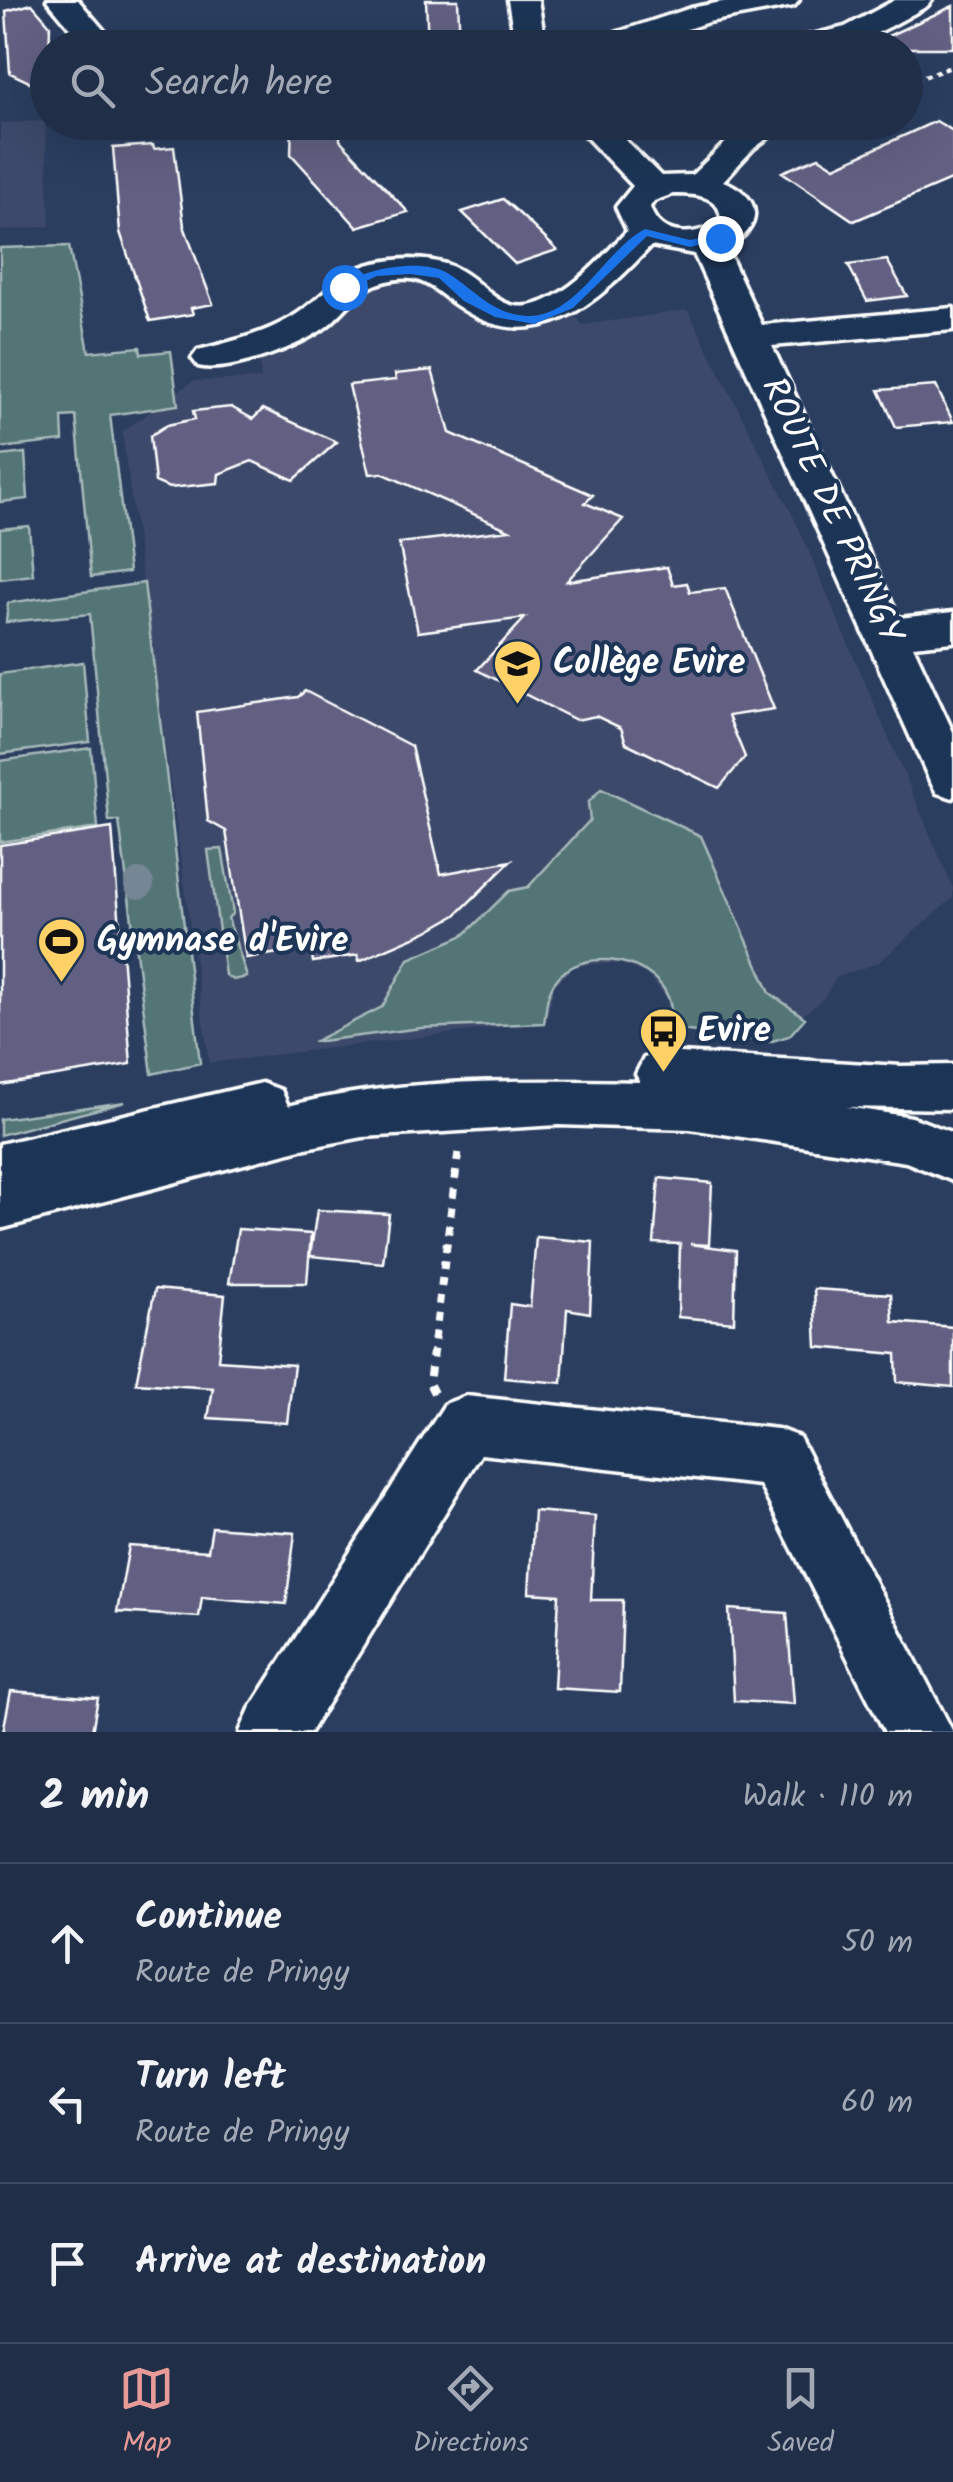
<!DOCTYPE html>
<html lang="en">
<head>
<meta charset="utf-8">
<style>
	body { margin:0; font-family:Kalam,sans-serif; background:#2d3a52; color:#f1f3f6 }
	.stop { position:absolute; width:30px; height:30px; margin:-22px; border:8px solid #1a73e8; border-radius:50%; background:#fff }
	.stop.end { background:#1a73e8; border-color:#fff; box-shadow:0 2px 10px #0008 }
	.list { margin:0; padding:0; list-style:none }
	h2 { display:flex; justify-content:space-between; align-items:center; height:130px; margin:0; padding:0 40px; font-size:42px }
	h2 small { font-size:32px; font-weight:400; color:#a2a8b4 }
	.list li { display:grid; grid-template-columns:65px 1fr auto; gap:30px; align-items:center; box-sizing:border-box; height:160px; padding:0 40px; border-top:2px solid #3d4a60 }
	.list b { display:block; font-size:38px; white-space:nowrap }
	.list p { margin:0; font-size:32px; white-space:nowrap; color:#a2a8b4 }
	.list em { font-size:32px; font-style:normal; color:#a2a8b4 }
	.icon { flex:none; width:55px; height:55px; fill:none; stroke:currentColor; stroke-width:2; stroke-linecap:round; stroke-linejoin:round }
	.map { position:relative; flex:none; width:953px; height:1732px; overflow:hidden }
	.search { position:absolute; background:#202e48; box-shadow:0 10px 40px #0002; left:30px; right:30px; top:30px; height:110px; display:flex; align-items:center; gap:25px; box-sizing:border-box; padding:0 35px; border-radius:55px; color:#a2a8b4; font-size:38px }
	.sheet { height:610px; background:#202e48 }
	nav { display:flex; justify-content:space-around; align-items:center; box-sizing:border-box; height:140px; border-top:2px solid #3d4a60; background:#202e48; font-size:28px; color:#a2a8b4 }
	nav a { display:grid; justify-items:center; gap:5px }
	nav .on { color:#e69b98 }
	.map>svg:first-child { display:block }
	.built { fill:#3c486a }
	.green { fill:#527474; stroke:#a8baba; stroke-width:2.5 }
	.building { fill:#626182; stroke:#fff; stroke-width:2.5 }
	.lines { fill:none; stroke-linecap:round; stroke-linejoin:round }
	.minor-casing { stroke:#fff; stroke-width:7 }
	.path-far1 { stroke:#fff; stroke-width:5; stroke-dasharray:5 5; stroke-linecap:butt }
	.path { stroke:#fff; stroke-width:8; stroke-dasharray:9 9; stroke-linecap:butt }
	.minor { fill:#1d3557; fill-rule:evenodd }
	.tree { fill:#758695 }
	.route { fill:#1a73e8 }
	.labels { text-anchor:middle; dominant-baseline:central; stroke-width:8; stroke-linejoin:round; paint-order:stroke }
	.street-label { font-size:35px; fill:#fff; stroke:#1d3557 }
	.poi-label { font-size:35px; font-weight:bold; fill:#fff; stroke:#1d3557; text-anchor:start }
</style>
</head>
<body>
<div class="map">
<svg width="953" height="1732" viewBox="0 0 953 1732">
	<rect width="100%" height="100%" fill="#2b3e60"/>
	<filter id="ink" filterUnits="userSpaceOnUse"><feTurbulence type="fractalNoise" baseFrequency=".01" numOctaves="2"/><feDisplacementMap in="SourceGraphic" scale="20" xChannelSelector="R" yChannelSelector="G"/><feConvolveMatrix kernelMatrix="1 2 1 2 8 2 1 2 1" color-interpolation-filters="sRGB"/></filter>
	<g filter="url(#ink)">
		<!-- built -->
		<path class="built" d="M45,121L50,226L0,231V123Z
			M402,278L433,282L519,326L573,313L583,325L688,310L797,524L953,888V898L879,962L836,978L824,998L789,1026H670L667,999L646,974L621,964H590L572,968L554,987L546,1022L209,1063L122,432L193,381L261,379L259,357L354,291Z"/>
		<!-- green -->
		<path class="green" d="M69,246L89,352L140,347L141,354L171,351L178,405L110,415L129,572L91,577L76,416L62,417L63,441L0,448V248Z
			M25,453L28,499L0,502V456Z
			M29,526L33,575L0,579V529Z
			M144,583L200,1063L152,1074L119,821H109L90,614L6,622L8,603Z
			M83,662L90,742L0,754V674Z
			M91,748L98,828L0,842V761Z
			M601,789L701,836L770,993L805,1018L789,1036L769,1042L673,1029C672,1020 672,1007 668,997C651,954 568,944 550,991C546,1000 546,1013 544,1023L421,1028L313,1042L382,1007L409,959L464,935L509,891L528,887L590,820L588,803Z
			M222,849L233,913L228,918L247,977L233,980L225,975L208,850Z
			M125,1102L0,1135V1119Z"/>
		<!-- building -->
		<path class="building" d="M426,0H458L460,44L428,45Z
			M32,4L50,25L48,91L10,73L6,11Z
			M953,6V48H862Z
			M936,121L953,131V179L854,221L782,172L819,157L835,167Z
			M292,122H340V140L408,212L357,227L291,154Z
			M153,145L154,149L174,147L184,226L213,304L191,308L193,314L150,321L120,232L113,148Z
			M503,199L524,218L557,250L515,264L462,212Z
			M887,260L907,296L867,301L848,265Z
			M432,370L450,433L593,495L585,503L623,519L567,581L667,567L673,585L687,583L690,592L725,588L774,709L728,716L745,757L719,788L626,743L621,728L596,716L576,720L477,670L525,618L418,632L399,543L509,530L382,473L370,474L349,385L396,380L395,374Z
			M936,386L953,422L896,427L879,390Z
			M231,407L253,419L263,409L337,442L294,480L252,461L219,474L218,483L169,488L155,482L150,436L167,425L195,419L193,411Z
			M305,691L411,746L441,874L511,861L456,915L426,932L359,961L358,955L313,962L311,948L246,958L226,831L208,821L197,712L298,697Z
			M112,828L131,1064L0,1085V845Z
			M659,1178L712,1183L709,1245L690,1244L736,1250L734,1322L678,1317L680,1244L654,1243Z
			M317,1210L389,1214L383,1263L310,1256Z
			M238,1229L311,1234L307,1283H229Z
			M536,1237L593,1242L590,1313L567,1309L562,1383L504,1378L510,1304L530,1307Z
			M155,1289L225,1295L218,1360L294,1365L287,1423L208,1418L213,1388L136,1383Z
			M814,1289L891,1294L893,1322L953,1327V1387L897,1382L896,1354L817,1347Z
			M534,1511L595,1516L591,1600H623L620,1692L554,1688L559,1595L529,1593Z
			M212,1527L295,1533L286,1604L202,1597L199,1617L117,1612L129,1546L208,1551Z
			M729,1609L787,1613L794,1704L734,1701Z
			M11,1691L98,1698L92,1732H3Z"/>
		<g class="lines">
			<defs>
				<path id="minor" d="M47,0H78L119,48H87Z
					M508,0H538L546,48H516Z
					M732,0H799L794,6L708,22L631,48H584L588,42L691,8Z
					M895,0H932L927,6C864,42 853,48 779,48L783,42L845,27Z
					M572,122H607L661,176L692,175L747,122H789L753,149L723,181C763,196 765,229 726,247L762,325L953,308V330L772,346L899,618L953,612V642L913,646L953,732V798L937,793L930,781L694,254L651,246C597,303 536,361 456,305C428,285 419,271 380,283C358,290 344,313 327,326C302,346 228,374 198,366L192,358L198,350C230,342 264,334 292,317C323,299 338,271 375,263C399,258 427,257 451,266C489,281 500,326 553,297C582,281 605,254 627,231L616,207L633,186ZM673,194C693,194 721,194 721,220C699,237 660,240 650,207L654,201Z
					M662,1052L901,1066L953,1065V1109L846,1107L912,1117L953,1133V1181L906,1162L690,1129L558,1125L363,1137L301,1149L0,1229V1144L262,1083L281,1090L288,1106C401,1077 525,1080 640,1082L636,1074L644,1058Z
					M466,1396L778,1429L799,1437L953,1732H885L760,1485L481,1454L310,1732H240L250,1709L445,1404Z"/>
			</defs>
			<!-- minor casing -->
			<use href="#minor" class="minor-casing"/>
			<!-- path-far1 -->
			<path class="path-far1" d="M906,83L953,66"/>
			<!-- path -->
			<path class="path" d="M434,1393L429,1383L459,1148"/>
			<!-- minor -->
			<use href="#minor" class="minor"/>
		</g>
		<!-- trees -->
		<circle class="tree" cx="139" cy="884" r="15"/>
	</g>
	<!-- route -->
	<path class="route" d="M645,229L690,240L720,234L726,238L690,247L647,236L573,308L534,324L495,317L464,301L439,278L410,274L377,276L349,289L338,287C361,269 423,257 449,274C476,291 494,316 530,316C578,315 606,249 645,229Z"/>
	<!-- icons -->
	<defs>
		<symbol id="school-pin" viewBox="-11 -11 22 30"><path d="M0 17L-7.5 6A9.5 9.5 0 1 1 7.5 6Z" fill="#ffd166" stroke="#1d3557"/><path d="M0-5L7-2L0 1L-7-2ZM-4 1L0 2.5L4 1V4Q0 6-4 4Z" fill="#111"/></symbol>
		<symbol id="stadium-pin" viewBox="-11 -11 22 30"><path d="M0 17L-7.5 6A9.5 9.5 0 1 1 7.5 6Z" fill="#ffd166" stroke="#1d3557"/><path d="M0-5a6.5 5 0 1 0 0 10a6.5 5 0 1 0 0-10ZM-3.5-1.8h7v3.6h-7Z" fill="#111"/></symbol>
		<symbol id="bus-pin" viewBox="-11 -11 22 30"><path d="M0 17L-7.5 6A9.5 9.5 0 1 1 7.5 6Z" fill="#ffd166" stroke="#1d3557"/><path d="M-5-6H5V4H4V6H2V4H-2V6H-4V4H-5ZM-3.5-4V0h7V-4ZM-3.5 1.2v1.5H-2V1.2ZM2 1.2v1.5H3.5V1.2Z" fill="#111"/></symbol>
	</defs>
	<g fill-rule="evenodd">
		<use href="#school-pin" x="490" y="636" width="55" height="75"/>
		<use href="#stadium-pin" x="34" y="914" width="55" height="75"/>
		<use href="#bus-pin" x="636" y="1004" width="55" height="75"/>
	</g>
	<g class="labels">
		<!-- street labels -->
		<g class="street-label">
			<text transform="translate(831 511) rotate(65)">ROUTE DE PRINGY</text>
		</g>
		<!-- poi labels -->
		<g class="poi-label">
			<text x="553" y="664">Collège Evire</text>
			<text x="97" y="942">Gymnase d'Evire</text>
			<text x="698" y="1032">Evire</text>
		</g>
	</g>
</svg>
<div class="stop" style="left:344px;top:287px"></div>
<div class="stop end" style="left:720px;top:238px"></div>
<div class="search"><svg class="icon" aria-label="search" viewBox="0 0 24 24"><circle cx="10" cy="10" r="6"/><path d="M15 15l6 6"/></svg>Search here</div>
</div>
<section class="sheet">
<h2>2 min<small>Walk · 110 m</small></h2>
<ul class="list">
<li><svg class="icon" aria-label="ahead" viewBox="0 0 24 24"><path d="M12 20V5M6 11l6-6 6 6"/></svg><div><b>Continue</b><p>Route de Pringy</p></div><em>50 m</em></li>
<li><svg class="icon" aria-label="left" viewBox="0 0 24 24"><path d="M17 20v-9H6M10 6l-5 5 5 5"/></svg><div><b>Turn left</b><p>Route de Pringy</p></div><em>60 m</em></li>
<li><svg class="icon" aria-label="arrive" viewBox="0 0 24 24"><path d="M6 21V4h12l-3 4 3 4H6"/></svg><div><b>Arrive at destination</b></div></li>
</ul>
</section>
<nav>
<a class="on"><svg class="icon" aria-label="map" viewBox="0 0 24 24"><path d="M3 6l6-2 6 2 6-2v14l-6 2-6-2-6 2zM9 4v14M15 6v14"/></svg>Map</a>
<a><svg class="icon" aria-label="directions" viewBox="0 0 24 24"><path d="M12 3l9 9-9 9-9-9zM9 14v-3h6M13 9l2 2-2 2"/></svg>Directions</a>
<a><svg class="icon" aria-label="saved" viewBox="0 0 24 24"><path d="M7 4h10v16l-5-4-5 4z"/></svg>Saved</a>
</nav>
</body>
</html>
